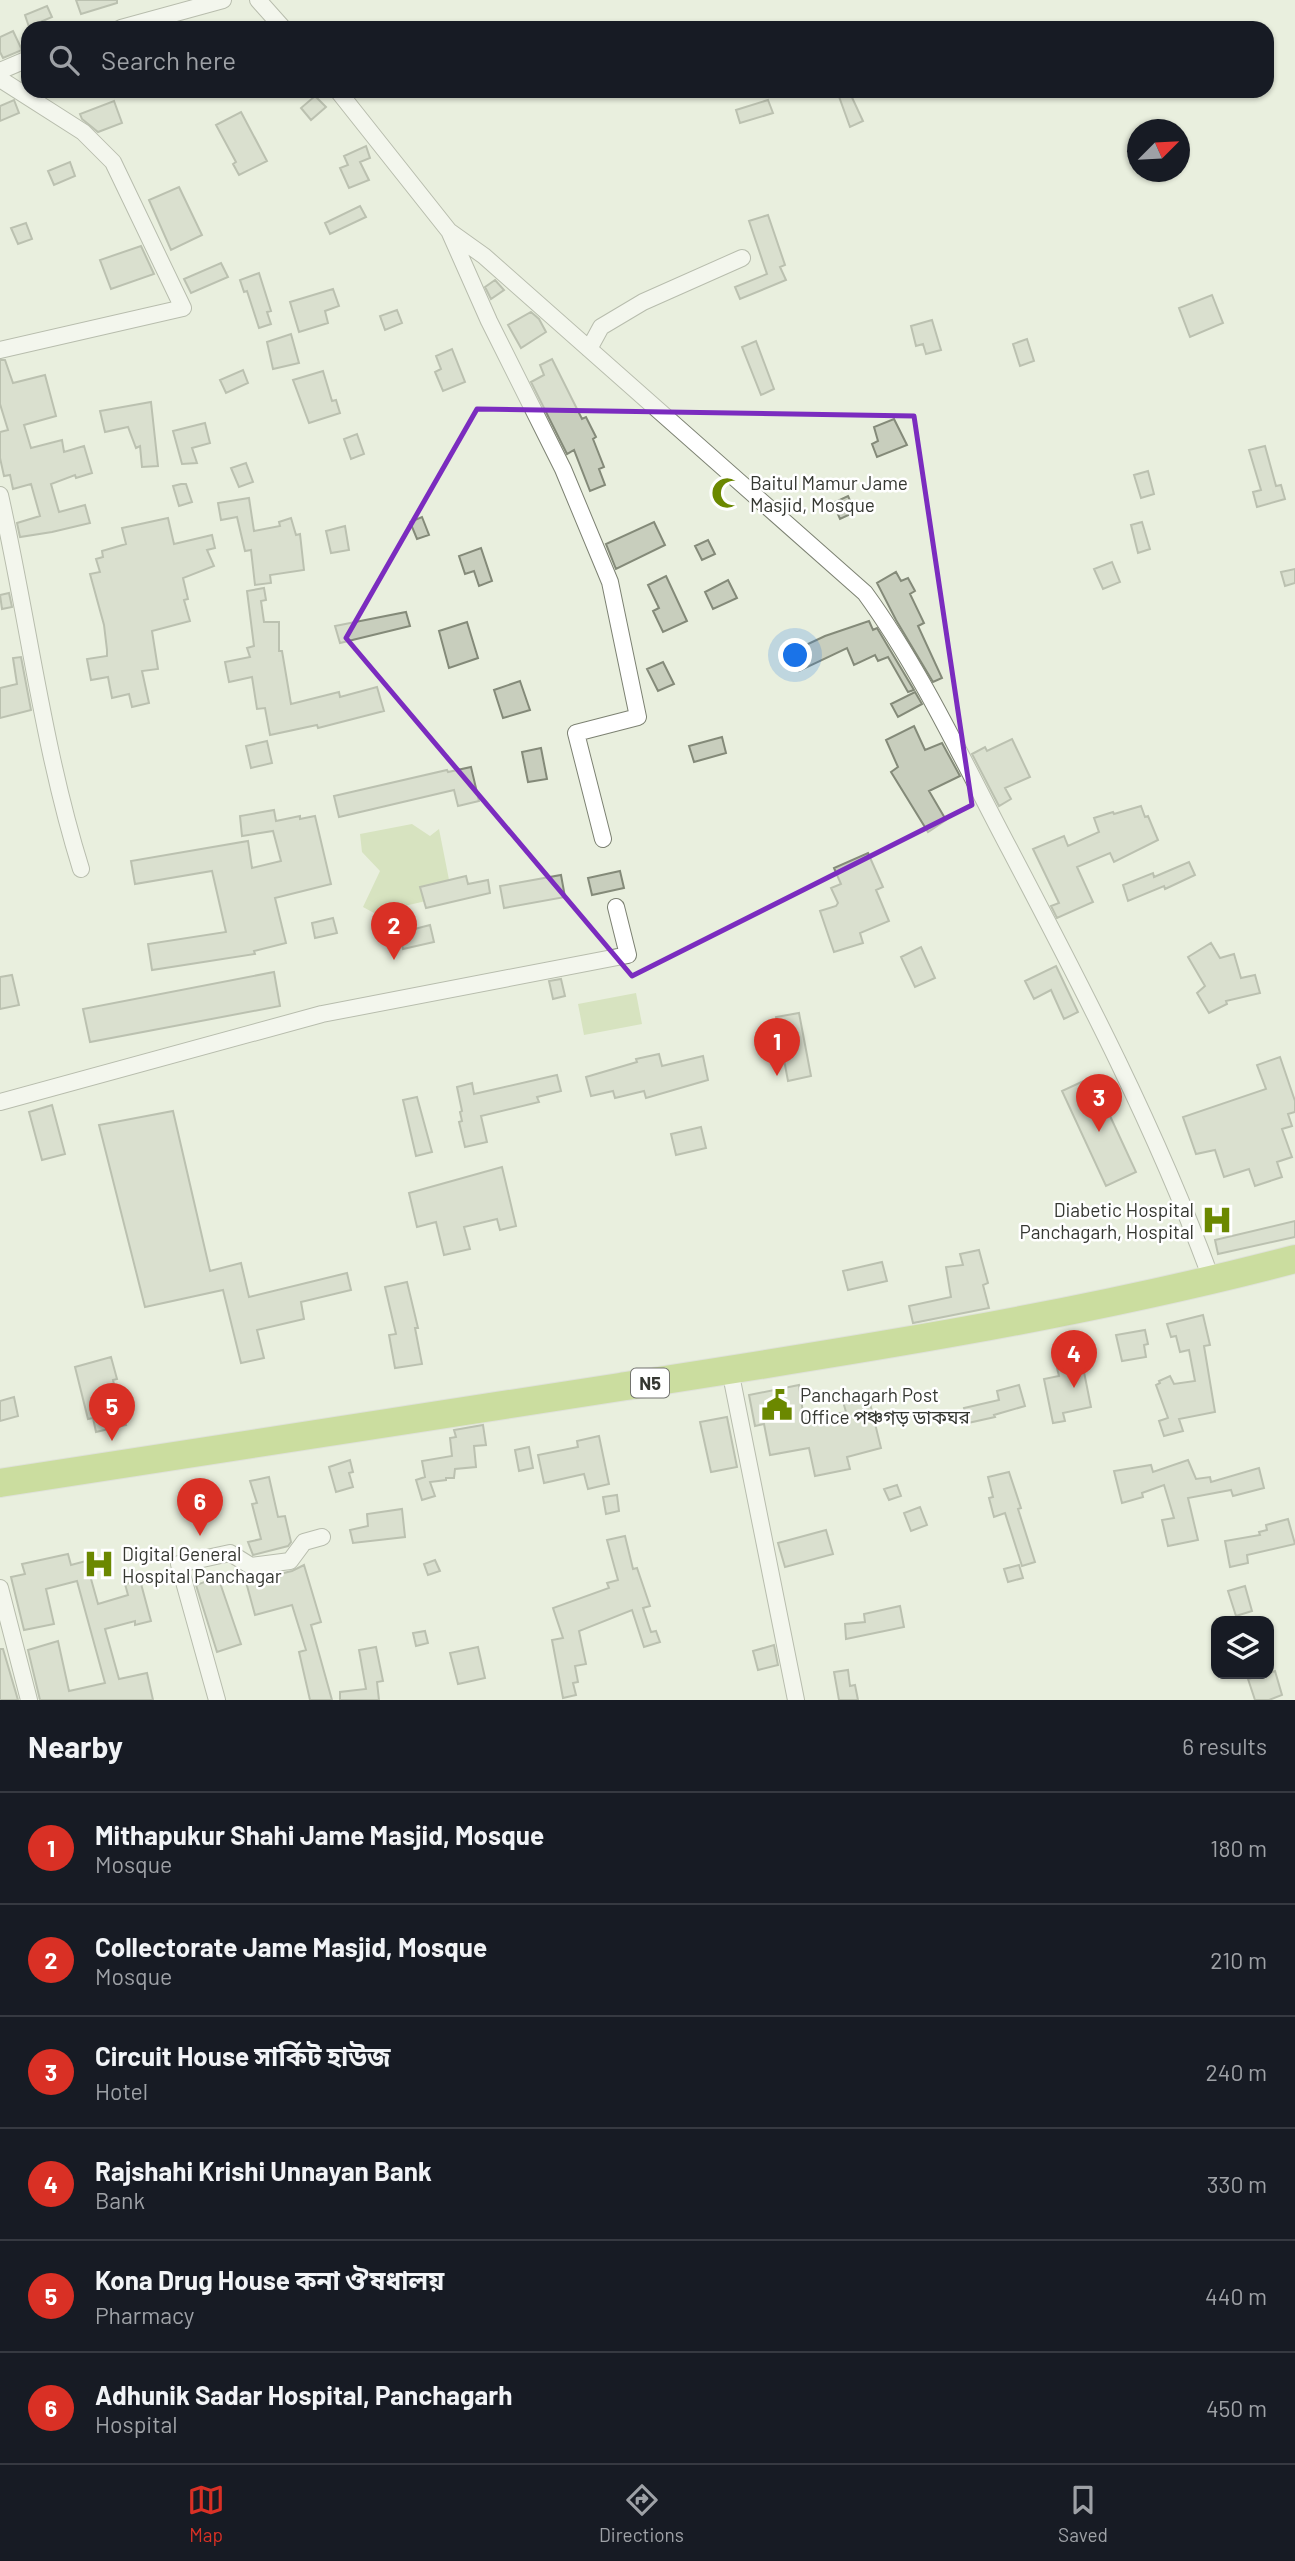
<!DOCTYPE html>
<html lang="en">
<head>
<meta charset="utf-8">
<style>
	body { margin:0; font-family:Barlow,"Noto Sans Bengali",sans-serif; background:#242831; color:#f1f3f6 }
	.controls { position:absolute; right:21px; bottom:21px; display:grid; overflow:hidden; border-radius:14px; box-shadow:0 2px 5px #0004 }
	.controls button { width:63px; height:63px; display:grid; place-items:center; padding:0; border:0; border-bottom:2px solid #363941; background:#171b24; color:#f1f3f6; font:35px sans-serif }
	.compass { position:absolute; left:1127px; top:119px; width:63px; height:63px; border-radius:50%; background:#171b24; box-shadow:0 2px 5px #0004; rotate:66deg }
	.you { position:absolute; left:796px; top:656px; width:24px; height:24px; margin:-18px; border:5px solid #fff; border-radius:50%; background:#1a73e8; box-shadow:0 0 0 10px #1a73e833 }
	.badge { display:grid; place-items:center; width:46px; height:46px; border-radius:50%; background:#d93025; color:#fff; font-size:23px; font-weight:700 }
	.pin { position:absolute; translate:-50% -58px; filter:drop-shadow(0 2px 4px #0008) }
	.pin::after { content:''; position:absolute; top:37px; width:24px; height:21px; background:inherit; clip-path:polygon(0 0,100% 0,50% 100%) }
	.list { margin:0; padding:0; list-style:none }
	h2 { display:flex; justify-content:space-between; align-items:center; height:91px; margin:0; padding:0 28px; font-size:30px }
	h2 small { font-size:23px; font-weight:400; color:#9ea1a6 }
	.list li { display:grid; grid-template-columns:46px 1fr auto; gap:21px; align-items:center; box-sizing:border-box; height:112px; padding:0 28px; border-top:2px solid #363941 }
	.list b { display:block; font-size:26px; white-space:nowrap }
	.list p { margin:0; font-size:23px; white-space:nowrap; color:#9ea1a6 }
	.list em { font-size:23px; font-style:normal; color:#9ea1a6 }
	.icon { flex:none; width:38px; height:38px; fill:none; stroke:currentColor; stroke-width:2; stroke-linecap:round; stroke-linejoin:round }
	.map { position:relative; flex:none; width:1295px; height:1700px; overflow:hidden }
	.search { position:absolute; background:#171b24; box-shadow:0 2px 5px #0004; left:21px; right:21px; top:21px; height:77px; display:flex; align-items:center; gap:18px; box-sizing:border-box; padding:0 24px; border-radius:21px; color:#9ea1a6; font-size:26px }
	.sheet { height:763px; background:#171b24 }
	nav { display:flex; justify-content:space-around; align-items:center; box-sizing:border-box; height:98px; border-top:2px solid #363941; background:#171b24; font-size:19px; color:#9ea1a6 }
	nav a { display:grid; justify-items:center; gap:4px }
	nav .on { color:#d93025 }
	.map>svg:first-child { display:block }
	.green { fill:#c1d59b }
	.building { fill:#c8cebd; stroke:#848a79; stroke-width:2 }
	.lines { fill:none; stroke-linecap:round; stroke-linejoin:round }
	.street-casing { stroke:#7c8172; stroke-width:18 }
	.highway-casing { stroke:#d3d3d2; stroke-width:30 }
	.street { stroke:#fff; stroke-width:16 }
	.highway { stroke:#a6c852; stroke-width:28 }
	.marked { fill:none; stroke:#7b2cbf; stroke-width:5; stroke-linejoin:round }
	.labels { text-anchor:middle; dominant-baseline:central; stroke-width:5; stroke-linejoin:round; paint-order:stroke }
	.shield { fill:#fff; stroke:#72736f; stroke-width:2 }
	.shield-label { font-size:18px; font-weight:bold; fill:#353731 }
	.poi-label { font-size:19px; fill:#353731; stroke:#fff; text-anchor:start }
</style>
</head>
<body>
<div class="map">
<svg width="1295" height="1700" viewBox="0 0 1295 1700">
	<rect width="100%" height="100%" fill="#e9efde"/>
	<!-- green -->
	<path class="green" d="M412,824L430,836L439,829L452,895L374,913L363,907L380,871L362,852L360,834Z
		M636,993L642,1024L584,1035L578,1004Z"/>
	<!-- building -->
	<path class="building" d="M76,0H117V3L81,14Z
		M47,6L52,17L29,27L25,15Z
		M13,31L22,50L3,58L0,52V37Z
		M837,91H849L863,121L850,127Z
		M315,96L326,107L311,120L301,108Z
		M14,100L19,113L0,121V106Z
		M768,100L773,113L740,123L736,110Z
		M114,101L122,123L98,132L82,119L80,114Z
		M241,112L267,161L239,175L233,164L236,162L216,125Z
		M366,146L370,158L360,162L369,180L349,188L340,168L348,165L344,156Z
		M70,162L75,176L54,185L48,171Z
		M179,187L202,235L171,250L149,200Z
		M360,206L366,217L330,234L325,223Z
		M768,215L785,265L780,267L786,280L740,299L735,287L767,274L749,221Z
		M26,223L32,239L18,244L11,228Z
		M141,246L154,274L111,289L100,260Z
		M221,263L228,277L191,293L184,279Z
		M259,273L271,311L267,312L271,324L259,328L247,291L244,292L240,280Z
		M495,280L504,290L491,299L485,287Z
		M333,289L339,306L325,311L328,323L299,332L290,302Z
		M1212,295L1223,323L1190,337L1179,308Z
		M397,310L402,323L385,330L380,316Z
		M531,312L539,319L546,332L521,348L508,325Z
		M932,320L941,350L926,354L923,344L916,346L911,326Z
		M291,334L299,363L273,369L267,342Z
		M1027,339L1034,361L1020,366L1013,344Z
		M756,341L774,389L761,395L742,347Z
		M452,349L465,382L443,391L435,372L441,369L436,356Z
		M552,359L582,419L586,417L596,437L593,439L604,467L599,469L605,485L590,491L574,450L567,454L531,382L544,375L540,365Z
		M0,360H5L13,383L45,375L56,416L24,425L31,448L62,440L64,452L84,446L92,473L76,478L75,475L51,484L59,512L85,505L90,523L52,532L20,537L17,523L40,516L31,484L13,489L10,475L4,476L0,458V432L8,430L0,404Z
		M243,370L248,383L226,393L220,380Z
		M323,371L332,401L336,400L340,413L309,423L293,380Z
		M151,402L158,466L142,467L140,446L136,448L128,427L105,432L100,411Z
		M894,419L907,445L877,457L872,444L878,441L874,427Z
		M205,423L210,443L192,448L197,463L182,464L173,431Z
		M357,434L364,454L351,459L344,439Z
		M1265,446L1276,486L1281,485L1285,499L1257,507L1253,492L1261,490L1249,450Z
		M246,463L253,482L239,487L231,468Z
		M1148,471L1154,494L1141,498L1134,475Z
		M181,484H186L192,502L179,506L173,486Z
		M848,496L855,512L840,519L833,503Z
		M249,498L254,531L280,526L279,522L291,518L296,535L300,534L304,570L270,575L271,583L255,585L251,550L245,551L237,517L221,520L218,503Z
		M422,517L429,535L417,539L410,522Z
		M168,518L174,544L212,535L215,548L207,550L214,566L183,578L188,599L184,600L190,621L152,631L158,669L142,671L149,703L132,707L129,694L112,698L108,677L91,680L87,659L107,656V650L104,625L90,574L100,572L96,559L103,557L102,551L126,544L122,528Z
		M654,522L665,545L616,569L606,544Z
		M1142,522L1150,549L1138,553L1131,525Z
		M345,526L349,550L331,553L326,531Z
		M708,540L715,554L702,560L695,546Z
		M481,548L492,581L479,586L474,571L465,574L459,556Z
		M1112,562L1120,582L1103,589L1094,569Z
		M1295,569V583L1285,586L1281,572Z
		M896,572L901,581L908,578L915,591L910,594L924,623L918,626L942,678L933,682L896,620L877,583Z
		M666,576L687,621L663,632L653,611L659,608L648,585Z
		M728,580L737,598L713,609L705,592Z
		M264,588L266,600L261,601L264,622H279V651H282L291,704L339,692L340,697L377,687L384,711L318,728L317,725L270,735L265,708L257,709L252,677L229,682L225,662L250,657L247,648L254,646L247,591Z
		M9,593L12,607L2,609L0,595Z
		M406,612L410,626L340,643L335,626Z
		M869,621L873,630L877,628L914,690L908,692L888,657L878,661L875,655L854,665L847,648L799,671L791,652L825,636Z
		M467,622L478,658L449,668L439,631Z
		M21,657L31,710L0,718V688L17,684L13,658Z
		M663,662L674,684L658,691L647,669Z
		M520,681L530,710L503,718L494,690Z
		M915,692L922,704L898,717L891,704Z
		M914,726L925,750L942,743L960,776L929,791L946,820L928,832L891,772L898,767L886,740Z
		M722,737L726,753L694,762L689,746Z
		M1012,739L1030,777L1005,788L1011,799L999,806L972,754L985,747L987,751Z
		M267,741L272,763L251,768L246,746Z
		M541,748L547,779L528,782L522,752Z
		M471,767L479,801L458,806L454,790L339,817L334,796L447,770L448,772Z
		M1141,806L1145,817L1148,816L1158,840L1114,862L1110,853L1077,867L1093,902L1057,918L1051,906L1059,903L1033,849L1064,836L1068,846L1099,832L1094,818L1113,812L1114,814Z
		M274,810L276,821L300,816V819L315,816L331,884L275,898L286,943L254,951L255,954L152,970L148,944L226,932L212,871L135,884L131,861L248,841L252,868L281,861L273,831L242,836L240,816Z
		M868,853L883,887L876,890L889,921L860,933L863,943L834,952L820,911L836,906L838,903L831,888L841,884L834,868Z
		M1189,862L1195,875L1165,889L1164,886L1128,901L1123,885L1153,873L1154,877Z
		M620,871L624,888L592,895L588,878Z
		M561,875L565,897L504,908L500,886Z
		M466,876L468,884L488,880L490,893L426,908L420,887Z
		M333,918L337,933L315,938L312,923Z
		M430,925L434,942L403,949L399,933Z
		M1211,943L1220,958L1234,954L1241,978L1255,975L1260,993L1226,1001L1227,1004L1209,1013L1197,993L1205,986L1188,957Z
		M921,947L935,978L915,987L901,957Z
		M1056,966L1078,1012L1064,1019L1051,990L1034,999L1025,981Z
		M274,972L280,1006L90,1042L83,1009Z
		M12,975L19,1005L0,1009V977Z
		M561,979L565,996L553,999L549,981Z
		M799,1013L811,1076L788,1081L776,1017Z
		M659,1054L662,1066L703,1056L708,1080L646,1098L644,1091L615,1098L613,1091L591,1096L586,1077L637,1062L636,1059Z
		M1280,1057L1295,1101V1112L1288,1114L1292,1126L1282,1129L1292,1157L1277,1162L1282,1177L1255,1186L1249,1169L1224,1177L1215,1150L1196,1154L1183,1117L1266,1089L1257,1065Z
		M557,1075L561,1091L537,1097L539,1102L481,1116L487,1142L465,1147L459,1122L462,1121L460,1112L462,1111L457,1087L472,1083L474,1094Z
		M1092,1077L1136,1172L1106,1186L1062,1091Z
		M417,1097L432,1152L416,1156L403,1100Z
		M52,1105L65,1154L42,1160L29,1112Z
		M173,1111L210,1271L241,1263L249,1297L347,1273L351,1290L301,1302L304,1319L257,1330L264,1358L241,1363L223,1290L145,1307L99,1125Z
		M701,1127L706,1148L676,1155L671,1134Z
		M502,1167L516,1226L500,1230L497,1219L464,1227L470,1249L444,1255L436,1222L417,1227L409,1193Z
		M1295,1221V1237L1218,1254L1215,1240Z
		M979,1250L988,1283L983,1285L989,1308L913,1323L909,1306L951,1297L946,1267L963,1265L960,1254Z
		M882,1262L887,1281L848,1290L843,1271Z
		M407,1282L418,1328H415L422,1364L395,1368L389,1335L396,1334L385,1287Z
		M1203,1315L1210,1345L1204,1346L1215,1412L1179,1419L1183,1431L1164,1436L1159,1421L1168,1418L1156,1385L1160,1383L1159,1381L1170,1376L1174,1384L1195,1381L1189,1350L1180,1352L1176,1336L1171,1337L1167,1324Z
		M1145,1330L1148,1344L1144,1345L1146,1357L1122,1361L1116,1335Z
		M111,1357L117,1379L113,1380L121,1414L124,1413L126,1425L96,1432L93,1418L88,1419L75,1367Z
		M1082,1362L1091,1407L1063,1413L1065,1421L1053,1423L1044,1379L1059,1376L1057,1368Z
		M799,1385L804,1420L846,1412L842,1398L867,1391L881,1448L847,1457L850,1469L815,1476L809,1448L770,1455L764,1424L755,1426L749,1395Z
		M1019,1385L1025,1406L994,1415L995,1417L968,1423L964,1408L999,1400L997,1391Z
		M14,1397L18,1416L0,1421V1401Z
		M727,1417L737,1467L711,1472L700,1422Z
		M483,1425L486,1445L474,1446L476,1467L455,1469L454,1478H446V1480L430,1482L435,1496L422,1500L416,1480L425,1477L422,1461L452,1456L450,1438L456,1437L454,1430Z
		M599,1436L609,1484L588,1489L584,1474L544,1483L538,1455L578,1447L577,1441Z
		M529,1447L533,1468L519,1471L515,1450Z
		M350,1460L353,1472L349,1473L353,1487L336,1492L329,1467Z
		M1188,1460L1196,1479L1210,1477L1211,1482L1259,1468L1264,1488L1233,1496L1231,1490L1188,1498L1198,1540L1168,1546L1162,1520L1174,1518L1164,1485L1142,1493L1143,1497L1122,1503L1114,1471L1151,1465L1153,1472Z
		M1009,1472L1021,1508L1018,1509L1035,1562L1022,1566L1005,1513L994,1517L989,1498L993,1497L988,1477Z
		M269,1477L278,1517L285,1516L291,1542L288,1546L253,1555L248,1542L261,1539L252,1504L257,1503L250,1481Z
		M897,1485L901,1496L889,1500L884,1489Z
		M617,1495L619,1511L606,1514L603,1497Z
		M920,1507L927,1525L911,1531L904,1513Z
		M402,1509L405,1537L353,1543L350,1530L368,1526L367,1514Z
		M1288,1519L1295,1544L1247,1555L1248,1563L1230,1567L1225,1541L1260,1535L1259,1532L1267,1530L1266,1525Z
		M826,1530L833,1554L785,1567L778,1543Z
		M625,1536L633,1569L637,1568L650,1606L643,1608L651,1632L656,1631L660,1642L644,1647L632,1610L579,1631L586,1664L575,1666L578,1682L573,1683L576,1695L563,1698L552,1640L563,1638L553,1608L609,1588L607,1583L618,1580L607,1540Z
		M68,1554L71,1565L86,1561L98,1604L128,1595L125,1584L140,1580L151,1621L135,1625V1621L105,1629L119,1679L147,1673L153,1700H40L28,1650L58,1641L69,1691L105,1683L77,1581L46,1589L54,1624L24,1630L11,1577L25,1574L22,1564Z
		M435,1560L440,1571L428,1575L424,1564Z
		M304,1565L321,1622L311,1625L332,1700H310L299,1652L306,1650L292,1605L255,1615L246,1582L292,1571Z
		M1019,1565L1023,1578L1008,1582L1004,1569Z
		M218,1577L241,1644L217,1652L196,1585Z
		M1245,1586L1252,1611L1236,1616L1228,1591Z
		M900,1606L904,1627L846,1639L845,1624L865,1622L864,1614Z
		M425,1631L428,1643L416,1646L413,1633Z
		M774,1645L778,1665L758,1670L753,1651Z
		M376,1647L383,1681L377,1682L379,1700H340V1692L366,1689L359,1650Z
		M478,1647L485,1678L458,1684L450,1653Z
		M0,1649H3L18,1700H0Z
		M848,1670L850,1686L855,1685L858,1700H839L834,1672Z
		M1275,1671L1282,1695L1269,1700H1255L1248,1679Z"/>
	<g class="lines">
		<defs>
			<path id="street" d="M258,0L283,28
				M121,28L223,0
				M0,71L28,59
				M0,79L83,132L113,162L183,308L0,350
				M338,91L449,231L484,256L865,593C921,670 964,763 1009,848C1083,989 1157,1130 1212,1281
				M450,233L489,321L563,469L610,582L638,717L576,733L603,839
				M589,349L601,327L643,302L742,258
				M0,495C28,619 43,748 81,869
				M0,1102L322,1014L628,955L616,907
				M730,1370L796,1700
				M0,1588L29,1700
				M217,1700L179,1564L230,1553L251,1566L290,1561L304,1542L322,1537"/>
			<path id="highway" d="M0,1483C207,1451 414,1419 620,1387C846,1352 1074,1317 1295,1259"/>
		</defs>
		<!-- street casing -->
		<use href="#street" class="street-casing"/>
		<!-- highway casing -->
		<use href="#highway" class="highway-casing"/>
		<!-- street -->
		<use href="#street" class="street"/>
		<!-- highway -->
		<use href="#highway" class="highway"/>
	</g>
	<!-- marked area -->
	<path d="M0 0H1295V1700H0ZM477,409L914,416L972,805L632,976L346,638Z" fill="#e9efde" fill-opacity=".55" fill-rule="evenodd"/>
	<path class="marked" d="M477,409L914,416L972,805L632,976L346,638Z"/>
	<!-- icons -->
	<defs>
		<symbol id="mosque-bare" viewBox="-9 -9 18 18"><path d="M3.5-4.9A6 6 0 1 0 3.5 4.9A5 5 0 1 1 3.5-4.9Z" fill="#6b8800" stroke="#fff" stroke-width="2.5" paint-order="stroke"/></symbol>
		<symbol id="hospital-bare" viewBox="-9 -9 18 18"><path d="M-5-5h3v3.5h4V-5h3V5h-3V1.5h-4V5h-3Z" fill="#6b8800" stroke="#fff" stroke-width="2.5" paint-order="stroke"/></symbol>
		<symbol id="civic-bare" viewBox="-9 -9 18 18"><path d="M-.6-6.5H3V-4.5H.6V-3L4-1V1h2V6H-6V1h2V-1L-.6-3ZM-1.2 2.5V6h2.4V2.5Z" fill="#6b8800" stroke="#fff" stroke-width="2.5" paint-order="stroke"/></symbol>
	</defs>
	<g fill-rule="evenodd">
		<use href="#mosque-bare" x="705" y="471" width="44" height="44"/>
		<use href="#hospital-bare" x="1195" y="1198" width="44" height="44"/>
		<use href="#civic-bare" x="755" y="1383" width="44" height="44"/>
		<use href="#hospital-bare" x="77" y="1542" width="44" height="44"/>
	</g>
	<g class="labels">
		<!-- shield labels -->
		<rect class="shield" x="631" y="1368.5" width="38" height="29" rx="5"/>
		<g class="shield-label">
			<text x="650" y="1383">N5</text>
		</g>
		<!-- poi labels -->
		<g class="poi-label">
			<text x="750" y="482">Baitul Mamur Jame<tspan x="750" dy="22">Masjid, Mosque</tspan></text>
			<text x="1194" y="1209" text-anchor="end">Diabetic Hospital<tspan x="1194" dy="22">Panchagarh, Hospital</tspan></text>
			<text x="800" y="1394">Panchagarh Post<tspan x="800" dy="22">Office পঞ্চগড় ডাকঘর</tspan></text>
			<text x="122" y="1553">Digital General<tspan x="122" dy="22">Hospital Panchagar</tspan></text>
		</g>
	</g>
</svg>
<div class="controls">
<button><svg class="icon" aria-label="layers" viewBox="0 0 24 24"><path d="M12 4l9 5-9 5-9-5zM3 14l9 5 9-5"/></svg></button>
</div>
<svg class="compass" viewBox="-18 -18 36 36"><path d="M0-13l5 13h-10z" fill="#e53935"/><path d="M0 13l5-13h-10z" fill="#9ea1a6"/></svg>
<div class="you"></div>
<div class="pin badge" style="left:777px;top:1076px">1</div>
<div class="pin badge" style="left:394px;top:960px">2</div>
<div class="pin badge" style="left:1099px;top:1132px">3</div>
<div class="pin badge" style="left:1074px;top:1388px">4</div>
<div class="pin badge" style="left:112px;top:1441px">5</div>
<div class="pin badge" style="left:200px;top:1536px">6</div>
<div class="search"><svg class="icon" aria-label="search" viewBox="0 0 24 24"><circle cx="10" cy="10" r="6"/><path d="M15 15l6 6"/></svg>Search here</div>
</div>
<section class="sheet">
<h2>Nearby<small>6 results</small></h2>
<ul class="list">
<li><span class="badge">1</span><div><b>Mithapukur Shahi Jame Masjid, Mosque</b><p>Mosque</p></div><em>180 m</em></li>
<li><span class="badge">2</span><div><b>Collectorate Jame Masjid, Mosque</b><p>Mosque</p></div><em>210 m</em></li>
<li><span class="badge">3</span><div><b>Circuit House সার্কিট হাউজ</b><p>Hotel</p></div><em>240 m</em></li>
<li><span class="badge">4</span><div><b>Rajshahi Krishi Unnayan Bank</b><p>Bank</p></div><em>330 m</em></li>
<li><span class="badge">5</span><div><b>Kona Drug House কনা ঔষধালয়</b><p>Pharmacy</p></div><em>440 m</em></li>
<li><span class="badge">6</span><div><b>Adhunik Sadar Hospital, Panchagarh</b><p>Hospital</p></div><em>450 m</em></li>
</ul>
</section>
<nav>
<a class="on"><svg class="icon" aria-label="map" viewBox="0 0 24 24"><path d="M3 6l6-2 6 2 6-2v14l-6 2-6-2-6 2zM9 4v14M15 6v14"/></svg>Map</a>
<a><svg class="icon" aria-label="directions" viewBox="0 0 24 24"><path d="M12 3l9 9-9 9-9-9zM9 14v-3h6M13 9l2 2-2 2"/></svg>Directions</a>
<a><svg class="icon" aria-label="saved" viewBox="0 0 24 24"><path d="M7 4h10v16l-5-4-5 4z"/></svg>Saved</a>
</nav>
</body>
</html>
